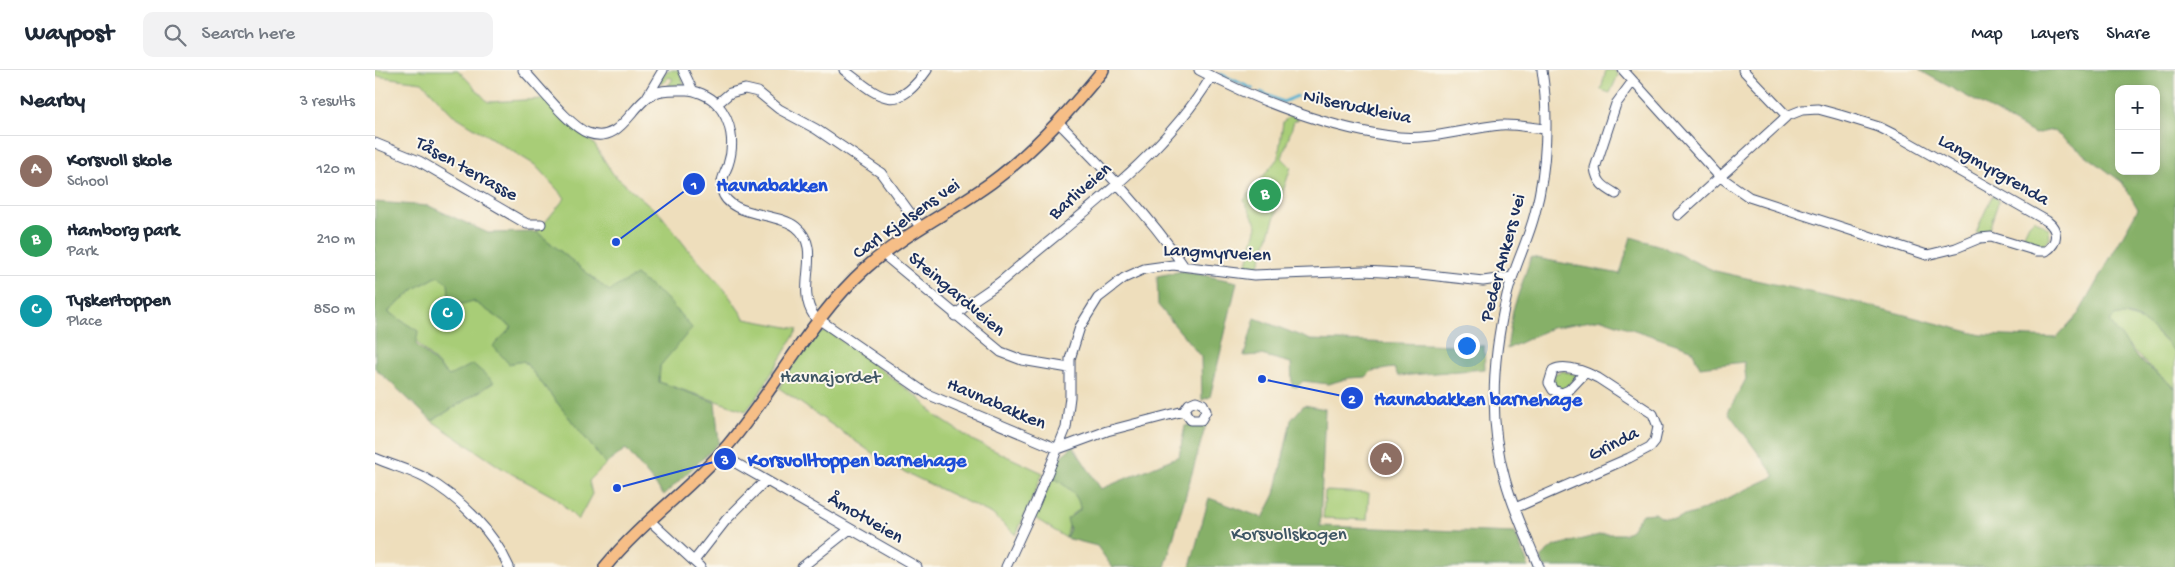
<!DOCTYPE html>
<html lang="en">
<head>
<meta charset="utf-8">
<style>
	body { margin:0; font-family:"Gochi Hand",sans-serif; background:#f2f2f3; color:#1f2937 }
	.controls { position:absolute; right:15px; top:15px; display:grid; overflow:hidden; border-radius:10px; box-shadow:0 2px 8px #0003 }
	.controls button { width:45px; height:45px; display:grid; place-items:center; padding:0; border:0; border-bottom:1px solid #e0e1e3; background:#fff; color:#1f2937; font:25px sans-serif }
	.you { position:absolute; left:1091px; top:275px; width:18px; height:18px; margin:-12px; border:4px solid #fff; border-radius:50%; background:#1a73e8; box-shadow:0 0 0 8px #1a73e833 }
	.badge { display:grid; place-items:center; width:32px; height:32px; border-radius:50%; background:#b45309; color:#fff; font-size:16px; font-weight:700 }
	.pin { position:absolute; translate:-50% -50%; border:2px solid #fff; box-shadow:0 1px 5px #0006 }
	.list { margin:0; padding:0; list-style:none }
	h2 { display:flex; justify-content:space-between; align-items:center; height:65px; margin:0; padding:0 20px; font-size:21px }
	h2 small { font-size:16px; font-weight:400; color:#747a83 }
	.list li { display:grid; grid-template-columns:32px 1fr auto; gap:15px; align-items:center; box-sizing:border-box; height:70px; padding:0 20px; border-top:1px solid #e0e1e3 }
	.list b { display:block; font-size:19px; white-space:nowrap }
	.list p { margin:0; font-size:16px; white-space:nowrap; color:#747a83 }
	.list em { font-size:16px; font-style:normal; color:#747a83 }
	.icon { flex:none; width:28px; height:28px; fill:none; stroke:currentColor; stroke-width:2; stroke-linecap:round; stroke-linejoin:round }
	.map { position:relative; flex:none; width:1800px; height:497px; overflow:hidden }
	header { display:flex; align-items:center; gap:30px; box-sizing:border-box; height:70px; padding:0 25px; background:#fff; border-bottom:1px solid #e0e1e3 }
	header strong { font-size:24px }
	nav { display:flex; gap:28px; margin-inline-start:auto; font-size:18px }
	.search { width:350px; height:45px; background:#f2f2f3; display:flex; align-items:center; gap:12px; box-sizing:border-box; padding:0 18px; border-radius:10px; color:#747a83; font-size:19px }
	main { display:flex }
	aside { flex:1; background:#fff }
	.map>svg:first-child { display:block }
	.green { fill:#a8cd77; stroke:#627e6a }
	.forest { fill:#86b068; stroke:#507063; fill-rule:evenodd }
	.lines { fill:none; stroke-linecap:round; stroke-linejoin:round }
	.stream { stroke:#56b2d4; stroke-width:2.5 }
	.minor-casing { stroke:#3b496c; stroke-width:11 }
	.major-casing { stroke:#3b496c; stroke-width:14 }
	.minor { stroke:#fff; stroke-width:9 }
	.major { stroke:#f6be87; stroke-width:11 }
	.labels { text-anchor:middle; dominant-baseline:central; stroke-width:4; stroke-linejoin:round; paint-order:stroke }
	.street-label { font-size:19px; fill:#1b2f5e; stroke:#fbf7ec }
	.park-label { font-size:19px; fill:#3e5664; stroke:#fbf7ec }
	.leader { fill:none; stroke:#1d4ed8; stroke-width:2 }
	.callout-dot { fill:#1d4ed8; stroke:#fbf7ec; stroke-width:2 }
	.mark-label { font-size:15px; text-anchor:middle; font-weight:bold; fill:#fff }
	.callout-label { font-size:20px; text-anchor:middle; font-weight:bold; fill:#1d4ed8; stroke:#fbf7ec; stroke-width:4; stroke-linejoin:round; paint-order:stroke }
</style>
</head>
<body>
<header>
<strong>Waypost</strong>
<div class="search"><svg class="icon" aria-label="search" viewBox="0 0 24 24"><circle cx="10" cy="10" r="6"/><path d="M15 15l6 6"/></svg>Search here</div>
<nav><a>Map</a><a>Layers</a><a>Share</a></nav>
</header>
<main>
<aside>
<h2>Nearby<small>3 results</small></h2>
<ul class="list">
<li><span class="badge" style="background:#8d6e63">A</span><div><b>Korsvoll skole</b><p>School</p></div><em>120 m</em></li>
<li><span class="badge" style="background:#2e9e5b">B</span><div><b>Hamborg park</b><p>Park</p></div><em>210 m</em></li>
<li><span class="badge" style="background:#0f9aa8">C</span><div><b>Tyskertoppen</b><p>Place</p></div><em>850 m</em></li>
</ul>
</aside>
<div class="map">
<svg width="1800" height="497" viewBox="0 0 1800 497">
	<rect width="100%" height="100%" fill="#fbf7ec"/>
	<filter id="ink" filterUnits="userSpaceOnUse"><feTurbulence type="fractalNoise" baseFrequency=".02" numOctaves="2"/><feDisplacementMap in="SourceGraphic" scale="10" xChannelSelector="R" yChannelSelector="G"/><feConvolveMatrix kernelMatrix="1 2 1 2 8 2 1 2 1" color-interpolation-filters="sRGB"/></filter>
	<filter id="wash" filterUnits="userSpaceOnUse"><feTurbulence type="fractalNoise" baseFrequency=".0096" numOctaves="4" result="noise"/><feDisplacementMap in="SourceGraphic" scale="20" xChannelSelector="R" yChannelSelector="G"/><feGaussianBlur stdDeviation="1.12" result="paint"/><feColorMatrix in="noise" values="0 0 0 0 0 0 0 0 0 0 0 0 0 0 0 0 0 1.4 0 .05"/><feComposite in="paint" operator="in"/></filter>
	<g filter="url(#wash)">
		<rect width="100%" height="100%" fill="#eedebc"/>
		<!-- green -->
		<path class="green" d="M0,0H83L113,32L168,29L219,74L238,104L286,145L315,182L350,220L370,249L423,259L383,326L371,341L284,312L285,296L234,221L162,162L190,128L160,95L77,44L47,12L0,6Z
			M293,0H304L309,14L293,16L298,9L294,7L286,15V8Z
			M1231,0H1239L1243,5L1235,23L1226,20Z
			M915,45L924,49L919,51L907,88L916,97L882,201H870L882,156L869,130L903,88L908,52Z
			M1617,126L1624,130L1613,162H1601Z
			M1659,149L1674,159L1675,169L1667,176H1659L1646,171L1654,154Z
			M63,206L137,257L118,276L149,291L231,394L214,411L217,424L203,450L181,428L128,399L57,351L118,313L74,306L13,242L41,218Z
			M1746,244L1769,251L1800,282V318C1774,297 1754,280 1735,252L1739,246Z
			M453,261L544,328L561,346L599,371L668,403L641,465L617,444L513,394L404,318C417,298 429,265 453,261Z
			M1187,301L1202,305L1189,319L1182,318L1179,315V304Z
			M678,407C690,416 705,424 705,440L697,444L691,468L660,448Z
			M950,421L994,423L992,450L948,448Z"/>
		<!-- forest -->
		<path class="forest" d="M1544,0H1800V282C1784,266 1764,239 1739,246L1735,252L1763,289L1800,318V497H1169L1166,487L1179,476L1228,464H1249L1256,460L1267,444L1280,443L1287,448L1299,449L1323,442L1400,406L1353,342L1371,309L1369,292L1325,297L1316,279L1227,249L1176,258L1132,279L1138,240L1156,187L1245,204L1256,167L1286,176L1340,201L1488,234L1606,265L1681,268L1704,243L1763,139L1747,112L1677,60L1660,64ZM1744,19H1781V101H1744Z
			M0,132L54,136L113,163L162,162L234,221L261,205L292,229L317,258L285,296L284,312L340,332L344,373L289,425L251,379L231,394L149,291L134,294L118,276L137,257L98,231L84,235L74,227L73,213L63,206L41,218L13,242L43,261L41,274L74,306L98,294L119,312L57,351L0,298Z
			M808,201L862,212L835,327L827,330L826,287L783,235L782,206Z
			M880,248L936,270L1109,276L1110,299L1023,306L1019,298L997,301L991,307L974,308L953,314L928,311L922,317L917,316L916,293L886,285L869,286Z
			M929,335L950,339L945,456L1140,463L1154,497H815L834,428L888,448L900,424L916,350Z
			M832,351L790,497H737L722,476L691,468L695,459L692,449L705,440C705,424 690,416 678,407L686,386L698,376L726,419L804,386L810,356Z"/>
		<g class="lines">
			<!-- stream -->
			<path class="stream" d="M846,4L878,19
				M886,22L908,32L922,26"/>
		</g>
	</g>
	<g filter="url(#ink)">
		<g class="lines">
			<defs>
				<path id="minor" d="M148,0C163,15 195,57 213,63C243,74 254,41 273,27C284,19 296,20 309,20C319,19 335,26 342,34C357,51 360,74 353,95C350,103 345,111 347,120C352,147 403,142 421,157C449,179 419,217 439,246L552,324L683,379L732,361L809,341L816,350H826L831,341L828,334L821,331L814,334L809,341
					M308,0L317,19
					M469,0C506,28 520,45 552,0
					M824,0C882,31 958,60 1024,67C1058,70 1092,58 1126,55C1141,54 1156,58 1171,59
					M1248,0L1344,106L1374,127L1552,185L1581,178L1605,168L1616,167L1662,181H1671C1683,173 1684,160 1672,151L1528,69L1504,57L1465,45L1443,39L1427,40L1412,46L1303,145
					M1368,0L1412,46
					M272,27L288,0
					M342,34L355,23L370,19L383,22L404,39L441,59L506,103L546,158
					M683,52C728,98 772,142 808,195
					M0,73L44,91L152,154H166
					M1241,124C1229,117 1222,113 1220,98L1241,34L1258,11
					M508,184L626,282L647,290L694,298
					M580,246C591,233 615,221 629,209C700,148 788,87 836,7
					M345,384L542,497
					M0,388C16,395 35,400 50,408C84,427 118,461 134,497
					M1140,438L1254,388L1275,377L1280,371L1283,357L1278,344L1223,308C1211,302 1191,293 1178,300L1174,313L1178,320L1187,323L1194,320L1210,303
					M274,450L325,497
					M319,491L351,450L390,411
					M427,497L475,459
					M631,497L660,434L691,358L695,327V289L705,257L723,228L749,208L769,199L798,195L879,205L988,201L1045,204L1108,211L1137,207
					M1164,497C1152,468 1138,439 1130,409C1113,350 1118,285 1132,225C1139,197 1153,171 1160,143C1172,98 1174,46 1167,0"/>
				<path id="major" d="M230,497C267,451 316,419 353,375C402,317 435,248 492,197C530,163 576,142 617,112C659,81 695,41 728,0"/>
			</defs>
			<!-- minor casing -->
			<use href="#minor" class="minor-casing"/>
			<!-- major casing -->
			<use href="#major" class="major-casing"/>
			<!-- minor -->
			<use href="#minor" class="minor"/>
			<!-- major -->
			<use href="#major" class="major"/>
		</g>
	</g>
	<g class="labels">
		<!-- street labels -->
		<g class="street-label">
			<text transform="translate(982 38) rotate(12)">Nilserudkleiva</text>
			<text transform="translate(91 100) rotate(29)">Tåsen terrasse</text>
			<text transform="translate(1618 101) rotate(30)">Langmyrgrenda</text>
			<text transform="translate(706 122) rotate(-41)">Barliveien</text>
			<text transform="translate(532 150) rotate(-35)">Carl Kjelsens vei</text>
			<text transform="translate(842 184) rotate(3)">Langmyrveien</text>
			<text transform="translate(1129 188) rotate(-75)">Peder Ankers vei</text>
			<text transform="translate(581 225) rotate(40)">Steingardveien</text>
			<text transform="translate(621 335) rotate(23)">Havnabakken</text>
			<text transform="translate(1239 375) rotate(-27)">Grinda</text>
			<text transform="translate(490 449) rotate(30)">Åmotveien</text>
		</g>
		<!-- park labels -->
		<g class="park-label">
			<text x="455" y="308">Havnajordet</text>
			<text x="914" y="465">Korsvollskogen</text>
		</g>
	</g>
	<!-- callouts -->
	<path class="leader" d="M241 172L319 114M887 309L977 328M242 418L350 389"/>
	<g class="callout-dot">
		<circle cx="241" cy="172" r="5"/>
		<circle cx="887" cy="309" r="5"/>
		<circle cx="242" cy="418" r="5"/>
		<circle cx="319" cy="114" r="12"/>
		<circle cx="977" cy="328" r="12"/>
		<circle cx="350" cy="389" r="12"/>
	</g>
	<g class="mark-label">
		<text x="319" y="119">1</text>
		<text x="977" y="333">2</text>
		<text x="350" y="394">3</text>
	</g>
	<g class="callout-label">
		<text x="397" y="121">Havnabakken</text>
		<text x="1103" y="335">Havnabakken barnehage</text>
		<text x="482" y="396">Korsvolltoppen barnehage</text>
	</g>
</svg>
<div class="controls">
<button>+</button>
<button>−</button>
</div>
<div class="you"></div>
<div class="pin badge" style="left:1011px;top:389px;background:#8d6e63">A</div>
<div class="pin badge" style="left:890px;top:125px;background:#2e9e5b">B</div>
<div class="pin badge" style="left:72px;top:244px;background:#0f9aa8">C</div>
</div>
</main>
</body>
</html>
